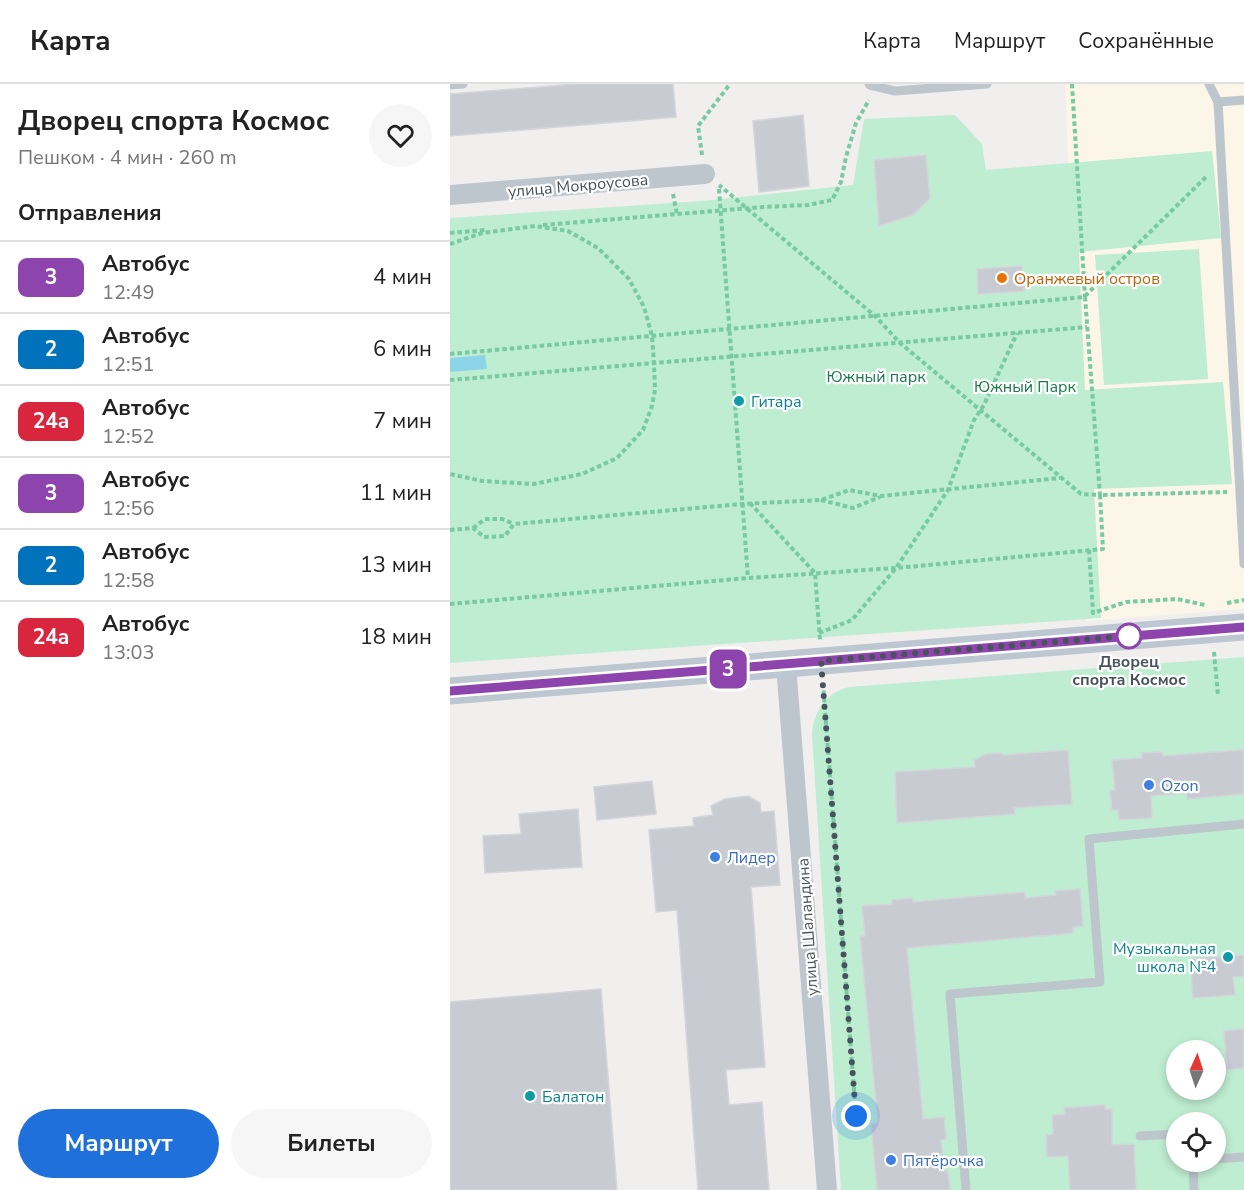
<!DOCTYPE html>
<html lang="ru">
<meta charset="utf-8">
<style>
body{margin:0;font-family:"Nunito Sans",sans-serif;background:#f6f6f6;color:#222;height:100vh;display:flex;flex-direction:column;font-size:22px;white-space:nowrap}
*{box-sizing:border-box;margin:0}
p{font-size:20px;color:#767676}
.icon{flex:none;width:33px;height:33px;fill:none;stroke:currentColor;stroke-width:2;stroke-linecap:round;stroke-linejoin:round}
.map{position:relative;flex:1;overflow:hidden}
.drawer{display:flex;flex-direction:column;background:#fff;width:450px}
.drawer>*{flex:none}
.badge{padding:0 12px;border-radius:9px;font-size:21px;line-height:39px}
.needle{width:39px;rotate:3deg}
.buttons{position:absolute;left:716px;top:956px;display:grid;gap:12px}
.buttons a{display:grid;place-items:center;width:60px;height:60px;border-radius:50%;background:#fff;box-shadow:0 3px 9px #0003;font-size:30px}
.you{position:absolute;width:30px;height:30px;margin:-15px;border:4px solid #fff;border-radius:50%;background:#1a73e8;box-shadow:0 0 0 9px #1a73e833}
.map>.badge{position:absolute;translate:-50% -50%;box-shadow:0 0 0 3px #fff}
h2{padding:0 18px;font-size:22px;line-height:54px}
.round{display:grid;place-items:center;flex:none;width:63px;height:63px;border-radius:32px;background:#f6f6f6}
.head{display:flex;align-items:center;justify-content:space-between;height:102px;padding:0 18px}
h1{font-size:28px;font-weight:700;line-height:45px}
.button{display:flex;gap:12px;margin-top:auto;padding:12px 18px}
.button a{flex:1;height:69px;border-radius:36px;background:#1f70da;color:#fff;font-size:24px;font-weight:700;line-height:69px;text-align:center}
.button a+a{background:#f6f6f6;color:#222}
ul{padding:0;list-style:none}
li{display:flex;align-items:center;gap:18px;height:72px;padding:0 18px;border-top:2px solid #e0e0e0}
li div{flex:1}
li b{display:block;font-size:22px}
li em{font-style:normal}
li .badge{min-width:66px;font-weight:700;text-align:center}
header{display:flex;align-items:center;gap:36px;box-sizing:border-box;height:84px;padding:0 30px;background:#fff;border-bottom:2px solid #e0e0e0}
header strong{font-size:28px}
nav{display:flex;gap:33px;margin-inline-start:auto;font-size:21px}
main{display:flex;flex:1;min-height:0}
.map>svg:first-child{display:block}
</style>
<header>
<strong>Карта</strong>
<nav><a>Карта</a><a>Маршрут</a><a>Сохранённые</a></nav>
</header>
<main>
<section class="drawer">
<div class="head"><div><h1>Дворец спорта Космос</h1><p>Пешком · 4 мин · 260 m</p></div><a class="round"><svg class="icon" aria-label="heart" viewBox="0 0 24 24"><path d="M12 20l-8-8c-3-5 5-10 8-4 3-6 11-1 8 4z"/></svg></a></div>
<h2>Отправления</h2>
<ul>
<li><span class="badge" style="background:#8e44ad;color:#fff">3</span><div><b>Автобус</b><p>12:49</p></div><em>4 мин</em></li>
<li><span class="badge" style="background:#0072bc;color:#fff">2</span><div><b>Автобус</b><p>12:51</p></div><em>6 мин</em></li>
<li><span class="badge" style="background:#d7263d;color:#fff">24a</span><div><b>Автобус</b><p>12:52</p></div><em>7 мин</em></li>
<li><span class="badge" style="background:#8e44ad;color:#fff">3</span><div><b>Автобус</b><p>12:56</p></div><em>11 мин</em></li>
<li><span class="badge" style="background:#0072bc;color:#fff">2</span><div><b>Автобус</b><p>12:58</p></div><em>13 мин</em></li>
<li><span class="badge" style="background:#d7263d;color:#fff">24a</span><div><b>Автобус</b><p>13:03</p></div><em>18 мин</em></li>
</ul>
<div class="button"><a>Маршрут</a><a>Билеты</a></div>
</section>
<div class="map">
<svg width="794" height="1106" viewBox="0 0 794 1106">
<rect width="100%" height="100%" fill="#f1eeee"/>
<path fill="#fbf6e8" d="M 615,0 L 794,0 L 794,525 L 636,537 Z"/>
<g fill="#beedd1" fill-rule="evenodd">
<path d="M 505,31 L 532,60 L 536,86 L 762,67 L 771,154 L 629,168 L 635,306 L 773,298 L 782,400 L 644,405 L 651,534 L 0,579 L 0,134 L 252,117 L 403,101 L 414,35 Z"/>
<path d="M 749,165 L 758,295 L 654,301 L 645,171 Z"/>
<path d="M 794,573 L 794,1106 L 391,1106 L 362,650 C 364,626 376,609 399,603 ZM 726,966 L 765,966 L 765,1005 L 726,1005 ZM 726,1038 L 765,1038 L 765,1077 L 726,1077 Z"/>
</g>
<path fill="#8cd5e9" d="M 35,271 L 37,285 L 0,288 L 0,274 Z"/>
<g fill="#c8cbd1" stroke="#d3d5da" stroke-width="1.5">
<path d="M 126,0 L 223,0 L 226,33 L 0,52 L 0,10 Z"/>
<path d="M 353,31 L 359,102 L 309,108 L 303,37 Z"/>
<path d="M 476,71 L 480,114 L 463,131 L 429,142 L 424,76 Z"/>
<path d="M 572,182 L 574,207 L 528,210 L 527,185 Z"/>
<path d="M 618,666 L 622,720 L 564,724 L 565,730 L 447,739 L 445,688 L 525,683 L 524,676 L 536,670 L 550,669 L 554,671 Z"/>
<path d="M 791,666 L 794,666 L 794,710 L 737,715 L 737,709 L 701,712 L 702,734 L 669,736 L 668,726 L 662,726 L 660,706 L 665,706 L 662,676 L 692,674 L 692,669 L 712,668 L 713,672 Z"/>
<path d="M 202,697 L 206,730 L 147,736 L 144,703 Z"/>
<path d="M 298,712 L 310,719 L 311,728 L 324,727 L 330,801 L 301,803 L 315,983 L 276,986 L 279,1021 L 312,1018 L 319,1106 L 248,1106 L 227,826 L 206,828 L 199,746 L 244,742 L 243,734 L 263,731 L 261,722 L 275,715 Z"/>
<path d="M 128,725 L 132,783 L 35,789 L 33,752 L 71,750 L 69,730 Z"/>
<path d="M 630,805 L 633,842 L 623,843 L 623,849 L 457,864 L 473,1035 L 494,1033 L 496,1055 L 491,1056 L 494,1087 L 498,1087 L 500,1106 L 427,1106 L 421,1040 L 428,1039 L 410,852 L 415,852 L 412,822 L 442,820 L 442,816 L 462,814 L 463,818 L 575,808 L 575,814 L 606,811 L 605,807 Z"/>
<path d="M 794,871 L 794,892 L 783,893 L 785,911 L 743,914 L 740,875 Z"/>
<path d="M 151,905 L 167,1106 L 0,1106 L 0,918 Z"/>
<path d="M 794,945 L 794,984 L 777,986 L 774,947 Z"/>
<path d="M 655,1021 L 655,1025 L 662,1025 L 662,1061 L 684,1060 L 686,1106 L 620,1106 L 618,1072 L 597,1073 L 596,1051 L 603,1050 L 602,1031 L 615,1030 L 614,1024 Z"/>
</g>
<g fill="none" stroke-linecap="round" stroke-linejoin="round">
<g stroke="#77caa2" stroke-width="4" stroke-dasharray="4.5 3" stroke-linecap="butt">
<path d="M 622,0 L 635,213"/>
<path d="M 252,71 L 248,42 L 280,0"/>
<path d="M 269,105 L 298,494"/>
<path d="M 223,110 L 227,130"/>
<path d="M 93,141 L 313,123 L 358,121 L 382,116 L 391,98 L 396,73 L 406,39 L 419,16"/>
<path d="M 0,149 L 35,146"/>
<path d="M 0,160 L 32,149 L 85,142 L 118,147 L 148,164 L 179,195 L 194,223 L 202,252 L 204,279 L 205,306 L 202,322 L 193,346 L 167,374 L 132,390 L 84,400 L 32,397 L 0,390"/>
<path d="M 635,212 L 758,91"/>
<path d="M 0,270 L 635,213 L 650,411 L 631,410 L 450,259 L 425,232 L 269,101"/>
<path d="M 0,296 L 637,243"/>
<path d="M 371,416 L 403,424 L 430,413"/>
<path d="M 300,419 L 365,489 L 370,556"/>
<path d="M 23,444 L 35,435 L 52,435 L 64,440"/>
<path d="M 0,446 L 23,444 L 34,453 L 55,452 L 64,440 L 292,420 L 371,416 L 399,406 L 431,412 L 610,394"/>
<path d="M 639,466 L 643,529 L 676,518 L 727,515 L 755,521"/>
<path d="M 777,519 L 794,516"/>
<path d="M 0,520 L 298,494 L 446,484 L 653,465 L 650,411 L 777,408"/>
<path d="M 369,549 L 402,536 L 446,484 L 498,406 L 524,336 L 534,321 L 567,249"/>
<path d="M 764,568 L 768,612"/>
<path d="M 373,599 L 406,1032"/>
</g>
<g stroke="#bdc6cd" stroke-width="9">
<path d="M 419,0 L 420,1 L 445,7 L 537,0"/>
<path d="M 759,0 L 768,18 L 794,480"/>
<path d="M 0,1 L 13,0"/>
<path d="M 768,18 L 794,16"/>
<path d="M 690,1052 L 726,1050"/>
<path d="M 765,1075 L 794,1073"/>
<path d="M 743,1077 L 744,1106"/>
<path d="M 516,1106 L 500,910 L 650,898 L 639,755 L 794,740"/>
</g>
<g stroke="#bdc6cd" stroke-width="20">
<path d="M 0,111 L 255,90"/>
<path d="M 336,581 L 377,1106"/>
</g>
<path stroke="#bdc7d2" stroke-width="27" d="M 0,607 L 794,543"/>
</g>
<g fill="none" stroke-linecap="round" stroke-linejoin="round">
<g stroke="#fff" stroke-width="14">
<path id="line" d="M 0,607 L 794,543"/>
</g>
<use href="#line" stroke="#8e44ad" stroke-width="9"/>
<path stroke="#47525b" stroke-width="6" stroke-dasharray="0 10.8" d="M 406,1032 L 371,577 L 690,551 L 679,552"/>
</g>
<circle fill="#e8710a" stroke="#fff" stroke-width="2" cx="552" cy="194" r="6"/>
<g fill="#0f9aa8" stroke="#fff" stroke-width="2">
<circle cx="289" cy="317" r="6"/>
<circle cx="778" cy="873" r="6"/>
<circle cx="80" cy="1012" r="6"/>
</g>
<circle fill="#fff" stroke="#8e44ad" stroke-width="3" cx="679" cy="552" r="12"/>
<g fill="#3f7fe0" stroke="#fff" stroke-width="2">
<circle cx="699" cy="701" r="6"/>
<circle cx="265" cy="773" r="6"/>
<circle cx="441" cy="1076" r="6"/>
</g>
<g text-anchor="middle" stroke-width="4.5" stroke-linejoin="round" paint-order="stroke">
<g font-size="16" fill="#47525b" stroke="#fff">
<text transform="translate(128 101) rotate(-5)" y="6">улица Мокроусова</text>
<text transform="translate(357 843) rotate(-94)" y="6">улица Шаландина</text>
</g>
<g font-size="16" fill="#c56008" stroke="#fff" text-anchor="start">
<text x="564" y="200">Оранжевый остров</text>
</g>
<g font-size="16" fill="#1a7a4b" stroke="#fff">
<text x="426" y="298">Южный парк</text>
<text x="575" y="308">Южный Парк</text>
</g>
<g font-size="16" fill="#0d838f" stroke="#fff" text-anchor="start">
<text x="301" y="323">Гитара</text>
<text x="766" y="870" text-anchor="end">Музыкальная<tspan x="766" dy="18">школа №4</tspan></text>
<text x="92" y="1018">Балатон</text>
</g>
<g font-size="16" font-weight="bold" fill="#47525b" stroke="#fff">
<text x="679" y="583">Дворец<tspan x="679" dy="18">спорта Космос</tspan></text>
</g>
<g font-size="16" fill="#366cbe" stroke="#fff" text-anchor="start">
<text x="711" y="707">Ozon</text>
<text x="277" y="779">Лидер</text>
<text x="453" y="1082">Пятёрочка</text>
</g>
</g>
</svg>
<div class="buttons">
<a><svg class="needle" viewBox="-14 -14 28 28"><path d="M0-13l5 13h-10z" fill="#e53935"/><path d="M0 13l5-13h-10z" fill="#767676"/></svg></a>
<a><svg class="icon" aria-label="locate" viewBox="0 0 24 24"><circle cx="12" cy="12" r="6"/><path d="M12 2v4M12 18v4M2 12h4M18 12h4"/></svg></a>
</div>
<div class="you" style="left:406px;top:1032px"></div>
<b class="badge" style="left:278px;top:585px;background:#8e44ad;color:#fff">3</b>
</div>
</main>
